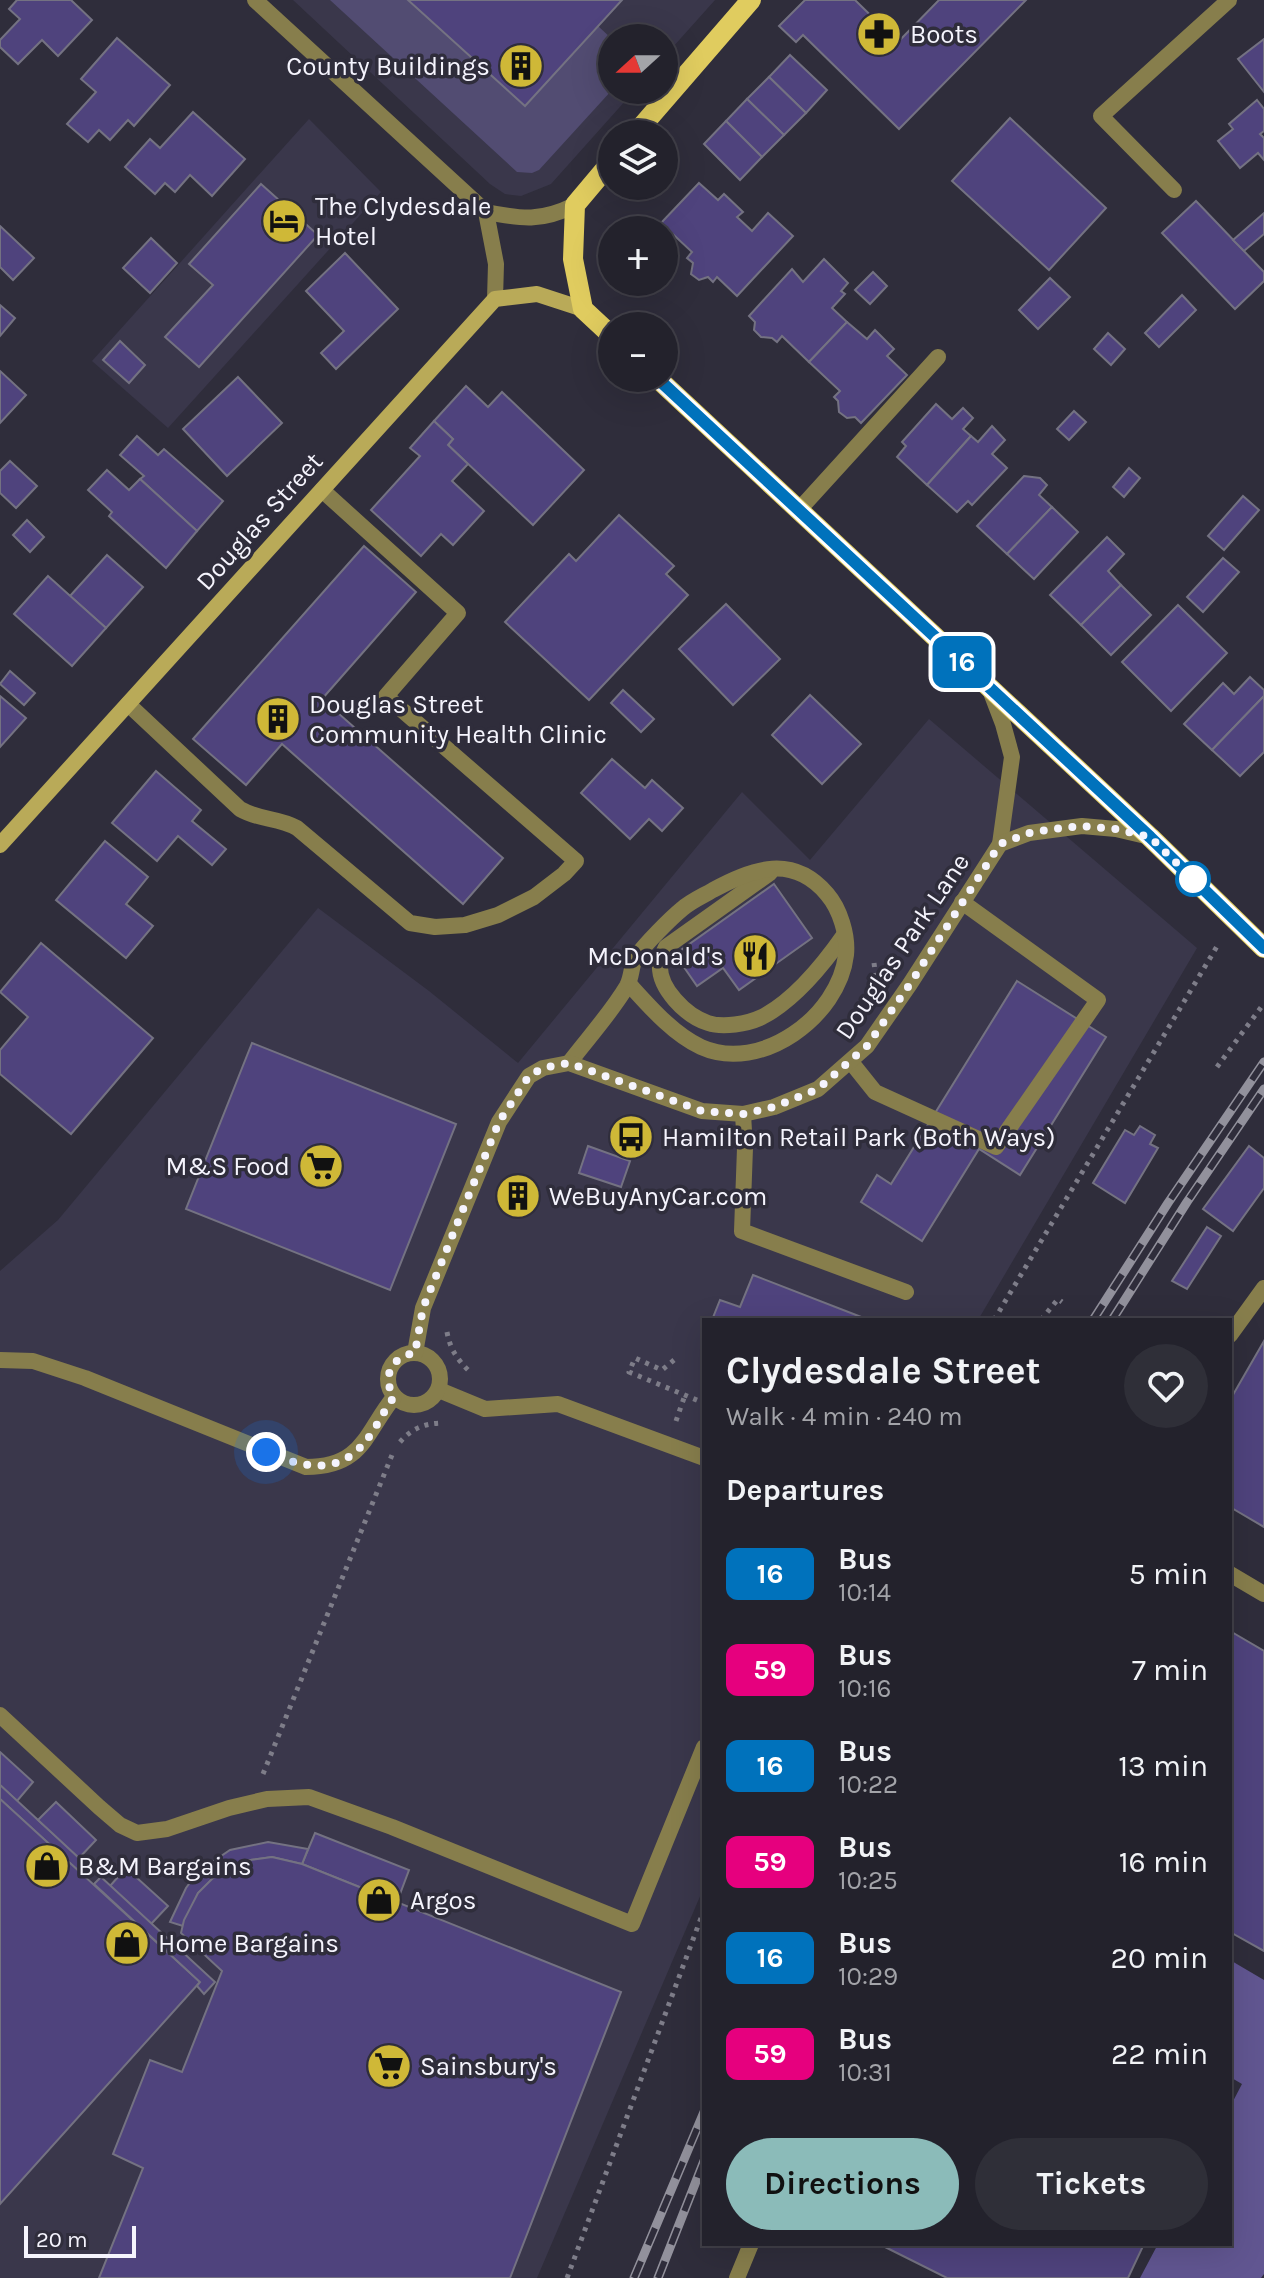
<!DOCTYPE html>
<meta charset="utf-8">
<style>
body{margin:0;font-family:Karla,sans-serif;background:#2f2f38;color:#f1f3f6;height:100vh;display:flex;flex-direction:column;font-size:30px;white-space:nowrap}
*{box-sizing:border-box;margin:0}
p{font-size:26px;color:#a3a4a9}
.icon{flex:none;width:44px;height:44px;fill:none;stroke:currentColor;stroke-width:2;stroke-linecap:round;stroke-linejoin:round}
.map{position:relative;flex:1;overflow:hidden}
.drawer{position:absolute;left:702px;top:1318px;width:530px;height:928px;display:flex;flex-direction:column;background:#23222c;border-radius:0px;box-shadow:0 8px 32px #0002,0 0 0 2px #403f48}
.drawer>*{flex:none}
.badge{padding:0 16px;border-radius:12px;font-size:28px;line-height:52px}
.needle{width:52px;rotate:249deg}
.controls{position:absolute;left:598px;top:24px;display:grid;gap:16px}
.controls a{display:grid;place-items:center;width:80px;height:80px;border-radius:50%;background:#23222c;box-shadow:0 8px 32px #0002,0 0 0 2px #403f48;font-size:40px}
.scale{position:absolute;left:24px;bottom:20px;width:112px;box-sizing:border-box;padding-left:8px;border:4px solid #f5f4fd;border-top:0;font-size:22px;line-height:28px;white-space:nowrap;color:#f5f4fd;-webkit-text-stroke:6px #2f2d3b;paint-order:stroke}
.you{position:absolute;width:40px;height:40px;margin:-20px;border:6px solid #fff;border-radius:50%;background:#1a73e8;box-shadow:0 0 0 12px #1a73e833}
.map>.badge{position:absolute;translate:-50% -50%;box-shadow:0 0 0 4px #fff}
h2{padding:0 24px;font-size:30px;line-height:72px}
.round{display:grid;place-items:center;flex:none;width:84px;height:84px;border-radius:42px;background:#2f2f38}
.head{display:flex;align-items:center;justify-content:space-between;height:136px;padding:0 24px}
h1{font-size:38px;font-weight:700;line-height:60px}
.action{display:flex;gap:16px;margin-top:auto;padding:16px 24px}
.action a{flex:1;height:92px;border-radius:48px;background:#8bbbb9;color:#111;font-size:32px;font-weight:700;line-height:92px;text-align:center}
.action a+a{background:#2f2f38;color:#f1f3f6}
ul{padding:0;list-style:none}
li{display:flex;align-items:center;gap:24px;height:96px;padding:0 24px}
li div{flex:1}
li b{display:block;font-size:30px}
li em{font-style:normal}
li .badge{min-width:88px;font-weight:700;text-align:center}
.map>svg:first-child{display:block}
</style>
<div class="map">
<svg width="1264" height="2278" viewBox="0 0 1264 2278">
<rect width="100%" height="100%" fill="#2f2d3b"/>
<g fill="#3a374b">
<path d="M 293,0 L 715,0 L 664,57 L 664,38 L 612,38 L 612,90 L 635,90 L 551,184 L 521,196 L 505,194 L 490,184 Z"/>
<path d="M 309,119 L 381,192 L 168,428 L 92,361 Z"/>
<path d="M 929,719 L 1197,948 L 978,1320 L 704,1320 L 704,1887 L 537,2278 L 0,2278 L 0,1271 L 58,1220 L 318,908 L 429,991 L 518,1063 L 742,792 L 810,860 Z"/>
</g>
<path fill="#524c72" d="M 330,0 L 408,0 L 525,106 L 598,26 L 612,39 L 612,90 L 539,170 L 532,173 L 517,172 Z"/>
<path fill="#615691" d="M 1230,1960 L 1264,1980 L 1264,2274 L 1261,2278 L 1140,2278 L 1158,2244 L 1230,2244 L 1230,2107 L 1242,2084 L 1230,2077 Z"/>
<g fill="#4f437d" stroke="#747282" stroke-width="2">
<path d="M 17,0 L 71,0 L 92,20 L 58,56 L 42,40 L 18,64 L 0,47 L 0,40 L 20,19 L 9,9 Z"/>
<path d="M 408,0 L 622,0 L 525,106 Z"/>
<path d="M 805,0 L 855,0 L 898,42 L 939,0 L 1026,0 L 899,129 L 803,35 L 796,42 L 779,26 Z"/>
<path d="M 117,38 L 170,85 L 134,126 L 128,120 L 110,140 L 99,130 L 88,142 L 67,124 L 96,92 L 81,79 Z"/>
<path d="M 1264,39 L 1264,92 L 1238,59 Z"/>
<path d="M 790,55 L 827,90 L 806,113 L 769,77 Z"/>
<path d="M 769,77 L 806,113 L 784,135 L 747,99 Z"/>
<path d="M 747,99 L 784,135 L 762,157 L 726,121 Z"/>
<path d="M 1257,100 L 1264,109 L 1264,131 L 1260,134 L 1264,138 L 1264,160 L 1258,153 L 1240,168 L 1218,141 L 1233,129 L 1229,124 Z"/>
<path d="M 193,112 L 245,159 L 212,196 L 190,175 L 175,192 L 165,183 L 155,194 L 125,167 L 150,139 L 160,148 Z"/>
<path d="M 1010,118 L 1106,208 L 1049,270 L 952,181 Z"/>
<path d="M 726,121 L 762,157 L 740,180 L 704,144 Z"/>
<path d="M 699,183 L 718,200 L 724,194 L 743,212 L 737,217 L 752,231 L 768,213 L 793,236 L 737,296 L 717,277 L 713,282 L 708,277 L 699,280 L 691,274 L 693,263 L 687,258 L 692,252 L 661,223 Z"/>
<path d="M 261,184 L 318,235 L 199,367 L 165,337 L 213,285 L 189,264 Z"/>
<path d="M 1196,201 L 1264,272 L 1264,281 L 1235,309 L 1162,233 Z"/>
<path d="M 1264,213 L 1264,234 L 1244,251 L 1233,240 Z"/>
<path d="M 0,226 L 34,258 L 13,280 L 0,267 Z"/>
<path d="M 151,238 L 177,263 L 150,293 L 123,268 Z"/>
<path d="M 345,253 L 398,309 L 336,369 L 321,353 L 344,331 L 306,291 Z"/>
<path d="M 824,259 L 848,283 L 841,291 L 845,294 L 832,308 L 847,322 L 809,362 L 782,336 L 777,342 L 772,338 L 761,337 L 754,330 L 755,322 L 749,316 L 792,269 L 803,282 Z"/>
<path d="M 873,272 L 887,286 L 870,304 L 855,290 Z"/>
<path d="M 1050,278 L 1070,297 L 1038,329 L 1019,310 Z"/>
<path d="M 1182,295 L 1196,310 L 1159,347 L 1145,333 Z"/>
<path d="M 0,305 L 15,318 L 0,336 Z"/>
<path d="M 847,322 L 867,339 L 875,330 L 894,349 L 887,356 L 907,375 L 861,423 L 855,417 L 847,418 L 839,412 L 838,401 L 834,397 L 840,391 L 809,362 Z"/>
<path d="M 1108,333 L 1125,349 L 1111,365 L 1094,349 Z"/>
<path d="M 120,341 L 145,365 L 129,383 L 103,360 Z"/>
<path d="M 0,371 L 26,395 L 0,423 Z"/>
<path d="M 238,377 L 282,423 L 227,476 L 183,429 Z"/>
<path d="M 466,386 L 488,407 L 502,392 L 584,470 L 533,525 L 448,445 L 453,439 L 434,421 Z"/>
<path d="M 936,404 L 952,419 L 963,408 L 973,418 L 963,429 L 971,436 L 927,485 L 897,457 L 906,446 L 902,442 Z"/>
<path d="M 1074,411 L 1086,422 L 1069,440 L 1057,429 Z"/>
<path d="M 434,421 L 453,439 L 448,445 L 468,464 L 452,481 L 484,511 L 453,545 L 441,534 L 421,556 L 371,510 L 420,456 L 410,448 Z"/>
<path d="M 992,426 L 1005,440 L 992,454 L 1007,468 L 972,505 L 968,501 L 957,512 L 927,485 L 971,436 L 978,442 Z"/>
<path d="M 137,436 L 158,455 L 164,449 L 223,501 L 197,531 L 140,479 L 144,476 L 120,455 Z"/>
<path d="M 10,461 L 37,486 L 16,508 L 0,493 L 0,471 Z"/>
<path d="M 1129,468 L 1140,478 L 1124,497 L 1113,487 Z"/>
<path d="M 107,470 L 129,490 L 140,479 L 197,531 L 166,568 L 109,516 L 112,512 L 88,490 Z"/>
<path d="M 1024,476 L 1040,478 L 1047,485 L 1039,495 L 1052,507 L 1007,554 L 977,526 Z"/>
<path d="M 1243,496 L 1259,510 L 1224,550 L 1208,536 Z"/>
<path d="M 1052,507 L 1078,532 L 1034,579 L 1007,554 Z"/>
<path d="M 619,515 L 674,566 L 666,574 L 688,595 L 589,700 L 505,622 L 569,554 L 576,561 Z"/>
<path d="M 27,520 L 44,537 L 30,552 L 13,535 Z"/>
<path d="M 1107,537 L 1124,554 L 1108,571 L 1121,585 L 1081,625 L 1050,595 Z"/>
<path d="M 364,546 L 416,592 L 322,699 L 503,858 L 463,904 L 282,744 L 246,785 L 193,739 Z"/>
<path d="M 107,555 L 143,587 L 106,628 L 70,596 Z"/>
<path d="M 1223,558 L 1239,572 L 1203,612 L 1187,597 Z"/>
<path d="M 48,576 L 106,628 L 72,666 L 14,614 Z"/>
<path d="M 1121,585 L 1151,615 L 1111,655 L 1081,625 Z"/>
<path d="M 726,604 L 780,659 L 733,705 L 679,649 Z"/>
<path d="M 1178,605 L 1227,653 L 1171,711 L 1122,662 Z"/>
<path d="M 10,671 L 35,693 L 24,705 L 0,684 Z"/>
<path d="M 1250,677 L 1264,690 L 1264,696 L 1212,750 L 1184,724 L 1223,683 L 1234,694 Z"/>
<path d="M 623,690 L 654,719 L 641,732 L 611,703 Z"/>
<path d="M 810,695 L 861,744 L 822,784 L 772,735 Z"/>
<path d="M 0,696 L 26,718 L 0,747 Z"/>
<path d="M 1264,696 L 1264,752 L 1240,776 L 1212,750 Z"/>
<path d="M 612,759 L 645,788 L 652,780 L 683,808 L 662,831 L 649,819 L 630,839 L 581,793 Z"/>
<path d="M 156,771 L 201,810 L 192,821 L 226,849 L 212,865 L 178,836 L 157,861 L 112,823 Z"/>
<path d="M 105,841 L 148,877 L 126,904 L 153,926 L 126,958 L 56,900 Z"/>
<path d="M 774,884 L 812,938 L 739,990 L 723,968 L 697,986 L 679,960 L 685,955 L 681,950 Z"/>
<path d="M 41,943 L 153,1038 L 71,1134 L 0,1074 L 0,1050 L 28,1017 L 0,992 Z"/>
<path d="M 1017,981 L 1106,1037 L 1020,1175 L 979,1149 L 922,1241 L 861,1202 L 877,1175 L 891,1184 Z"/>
<path d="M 252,1043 L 456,1124 L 390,1290 L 186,1209 Z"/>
<path d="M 1140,1126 L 1155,1135 L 1150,1144 L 1158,1148 L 1125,1203 L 1093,1183 L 1125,1130 L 1134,1135 Z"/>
<path d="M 588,1146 L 630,1161 L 621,1187 L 579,1173 Z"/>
<path d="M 1249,1146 L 1264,1158 L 1264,1188 L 1233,1231 L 1203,1209 Z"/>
<path d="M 511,1182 L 532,1191 L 524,1209 L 503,1200 Z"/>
<path d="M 1207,1227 L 1221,1236 L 1187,1289 L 1172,1281 Z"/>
<path d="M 753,1275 L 869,1320 L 712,1320 L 720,1300 L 740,1307 Z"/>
<path d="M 1264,1341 L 1264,1527 L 1230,1507 L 1230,1400 Z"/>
<path d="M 1230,1631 L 1264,1651 L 1264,1951 L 1230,1932 Z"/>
<path d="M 0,1752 L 33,1782 L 17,1801 L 0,1785 Z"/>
<path d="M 0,1785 L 38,1820 L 90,1867 L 82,1874 L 0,1799 Z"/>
<path d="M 0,1799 L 200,1982 L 0,2204 Z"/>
<path d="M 56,1802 L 96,1840 L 79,1858 L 38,1820 Z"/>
<path d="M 315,1833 L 409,1870 L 397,1902 L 302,1864 Z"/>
<path d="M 268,1842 L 308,1849 L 302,1864 L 272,1857 L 243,1861 L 228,1867 L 216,1875 L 198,1893 L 183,1926 L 170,1922 L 186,1888 L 198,1872 L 230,1850 Z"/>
<path d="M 272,1857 L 302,1864 L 621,1992 L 510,2278 L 99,2278 L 143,2168 L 113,2154 L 150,2060 L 182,2072 L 222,1971 L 181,1933 L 184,1920 L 198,1893 L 216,1875 L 243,1861 Z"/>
<path d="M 126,1868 L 168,1906 L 151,1924 L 110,1886 Z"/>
<path d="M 101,1877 L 215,1982 L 204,1994 L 197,1986 L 200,1982 L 94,1884 Z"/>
<path d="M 879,2244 L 1144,2244 L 1128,2278 L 947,2278 Z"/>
</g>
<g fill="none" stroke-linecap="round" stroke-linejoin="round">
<g stroke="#7e7d89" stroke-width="5" stroke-dasharray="4 6" stroke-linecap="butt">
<path d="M 874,963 L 877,985"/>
<path d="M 1217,1067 L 1262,1006 L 1264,1008"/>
<path d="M 994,1320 L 1219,943"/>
<path d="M 1041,1320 L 1058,1299 L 1062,1302"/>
<path d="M 447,1332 C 450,1349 457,1359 469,1371"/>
<path d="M 674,1360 L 662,1370 L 635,1358 L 629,1372 L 704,1403"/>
<path d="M 676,1421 L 685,1395"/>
<path d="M 400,1442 C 412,1428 425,1423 444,1423"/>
<path d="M 263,1774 L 394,1450"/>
<path d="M 567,2278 L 704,1910"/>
</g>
<g stroke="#877e4c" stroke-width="16">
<path d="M 1174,190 L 1101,116 L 1229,0"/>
<path d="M 798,511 L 938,357"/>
<path d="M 128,704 L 240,809 C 261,821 277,817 297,828 L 410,923 L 435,927 L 465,925 L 498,915 L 534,897 L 564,874 L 576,861 L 386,696 L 458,613 L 322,490"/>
<path d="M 770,873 L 666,947 C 664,952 660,959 660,964 C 658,988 686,1016 708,1023 C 723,1028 747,1024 762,1017 C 795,1000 823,965 844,935"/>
<path d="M 851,1062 L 875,1092 L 996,1147 L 1098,1000 L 962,902"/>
<path d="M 569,1063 C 588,1038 611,1013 627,986 C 632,977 631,965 636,957 C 644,945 671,918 682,909 C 691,901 703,896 713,890 C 753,868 793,854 827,894 C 840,909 848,935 846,955 C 839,1016 761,1074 701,1047 C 673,1034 649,1006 629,984"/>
<path d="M 743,1114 L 745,1148 L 742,1231 L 906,1292"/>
<path d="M 1230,1335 L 1264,1288"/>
<path d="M 439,1390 L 485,1409 L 558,1404 L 704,1458"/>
<path d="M 1230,1574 L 1264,1594"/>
<path d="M 0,1715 L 99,1807 L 120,1825 L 137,1833 L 167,1829 L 229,1808 L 267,1799 L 309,1797 L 392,1827 L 632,1924 L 704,1747"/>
<path d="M 737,2278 L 751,2244"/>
</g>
<g stroke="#877e4c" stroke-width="16">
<path d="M 255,0 L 486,212 L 496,264 L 495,299"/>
<path d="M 486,212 C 522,219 541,222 575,205"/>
<path d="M 990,690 L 1003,724 L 1012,757 L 1000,844"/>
<circle cx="414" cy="1379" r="26"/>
<path d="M 415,1353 L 423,1308 L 499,1122 L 529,1076 L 543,1068 L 569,1063 L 702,1111 L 743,1114 L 774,1107 L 818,1089 L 867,1046 L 910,984 L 1000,844 L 1029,833 L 1082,826 L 1116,829 L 1150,837"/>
<path d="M 0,1360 L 33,1361 L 85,1378 L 306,1467 C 363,1467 365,1433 394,1397"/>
</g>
<path stroke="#b9aa58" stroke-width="16" d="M 0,845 L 495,299 L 537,294 L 583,309"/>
<g stroke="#e0cc5f" stroke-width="20">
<path d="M 635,134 L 751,0"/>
<path d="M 612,161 L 575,205 L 573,259 L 583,309 L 612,336"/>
<path d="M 657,378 L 1150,837 L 1264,948"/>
</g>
<g stroke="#92919c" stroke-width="9">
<g id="rail">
<path d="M 1093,1320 L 1168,1203 L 1264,1062"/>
<path d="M 1112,1320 L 1187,1202 L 1264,1089"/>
<path d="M 634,2278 L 704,2112"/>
<path d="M 658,2278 L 704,2161"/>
</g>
</g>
<use href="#rail" stroke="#2f2d3b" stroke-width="6" stroke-dasharray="18" stroke-linecap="butt"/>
</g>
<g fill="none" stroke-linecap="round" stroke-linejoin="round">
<g stroke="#fff" stroke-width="18">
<path id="line" d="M 657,378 L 1150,837 L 1264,948"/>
</g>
<use href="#line" stroke="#0072bc" stroke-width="12"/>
<path stroke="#f5f4fd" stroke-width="8" stroke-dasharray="0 14.4" d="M 266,1452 C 306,1469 342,1477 371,1434 C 379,1422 385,1409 394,1397 C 381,1377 392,1356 415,1353 L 423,1308 L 466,1202 L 499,1122 L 529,1076 L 543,1068 L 569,1063 L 702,1111 L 743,1114 L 774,1107 L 818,1089 L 867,1046 L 910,984 L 1000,844 L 1029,833 L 1053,829 L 1082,826 L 1116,829 L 1150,837 L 1193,879"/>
</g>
<defs>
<g id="pharmacy-disc" transform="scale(2.3)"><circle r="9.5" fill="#cfb837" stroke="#2f2d3b"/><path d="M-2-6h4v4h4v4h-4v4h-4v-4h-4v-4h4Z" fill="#111"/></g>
<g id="building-disc" transform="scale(2.3)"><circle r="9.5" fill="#cfb837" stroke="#2f2d3b"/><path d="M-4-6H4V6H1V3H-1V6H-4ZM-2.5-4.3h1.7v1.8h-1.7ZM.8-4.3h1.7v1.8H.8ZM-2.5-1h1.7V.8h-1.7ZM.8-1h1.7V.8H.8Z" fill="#111"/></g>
<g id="hotel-disc" transform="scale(2.3)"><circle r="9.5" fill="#cfb837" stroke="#2f2d3b"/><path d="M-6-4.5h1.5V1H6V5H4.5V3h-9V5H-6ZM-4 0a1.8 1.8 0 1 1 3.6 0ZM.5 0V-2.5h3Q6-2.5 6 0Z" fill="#111"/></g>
<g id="restaurant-disc" transform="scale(2.3)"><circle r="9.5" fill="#cfb837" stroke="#2f2d3b"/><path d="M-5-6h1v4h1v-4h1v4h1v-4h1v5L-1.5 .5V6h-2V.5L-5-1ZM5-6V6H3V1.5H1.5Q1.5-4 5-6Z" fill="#111"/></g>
<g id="bus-disc" transform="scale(2.3)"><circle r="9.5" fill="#cfb837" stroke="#2f2d3b"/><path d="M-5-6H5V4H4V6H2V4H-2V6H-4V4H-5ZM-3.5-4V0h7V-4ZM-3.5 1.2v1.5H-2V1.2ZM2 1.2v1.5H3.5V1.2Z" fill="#111"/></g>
<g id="supermarket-disc" transform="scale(2.3)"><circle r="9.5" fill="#cfb837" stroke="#2f2d3b"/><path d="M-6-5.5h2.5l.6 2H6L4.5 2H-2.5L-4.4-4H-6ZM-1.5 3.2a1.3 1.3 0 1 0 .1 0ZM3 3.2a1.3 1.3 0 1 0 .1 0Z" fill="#111"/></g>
<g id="shop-disc" transform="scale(2.3)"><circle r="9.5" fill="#cfb837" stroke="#2f2d3b"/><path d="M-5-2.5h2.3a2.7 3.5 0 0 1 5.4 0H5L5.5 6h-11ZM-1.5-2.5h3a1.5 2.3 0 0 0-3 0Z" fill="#111"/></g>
</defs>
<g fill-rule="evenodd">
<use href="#pharmacy-disc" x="879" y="34"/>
<use href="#building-disc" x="521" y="66"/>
<use href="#hotel-disc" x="284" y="221"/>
<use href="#building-disc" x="278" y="719"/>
<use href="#restaurant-disc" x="755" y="956"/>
<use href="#bus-disc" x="631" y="1137"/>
<use href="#supermarket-disc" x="321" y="1166"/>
<use href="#building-disc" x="518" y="1196"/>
<use href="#shop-disc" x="47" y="1866"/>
<use href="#shop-disc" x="379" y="1900"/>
<use href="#shop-disc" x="127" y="1943"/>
<use href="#supermarket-disc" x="389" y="2066"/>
</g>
<circle fill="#fff" stroke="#0072bc" stroke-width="4" cx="1193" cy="879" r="16"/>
<g text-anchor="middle" stroke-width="7" stroke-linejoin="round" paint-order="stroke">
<g font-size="26" fill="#f5f4fd" stroke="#2f2d3b" text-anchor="start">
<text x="910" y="43">Boots</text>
<text x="490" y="75" text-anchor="end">County Buildings</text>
<text x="315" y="215">The Clydesdale<tspan x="315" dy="30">Hotel</tspan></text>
<text x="309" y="713">Douglas Street<tspan x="309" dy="30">Community Health Clinic</tspan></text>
<text x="724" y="965" text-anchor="end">McDonald's</text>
<text x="662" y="1146">Hamilton Retail Park (Both Ways)</text>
<text x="290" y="1175" text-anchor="end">M&amp;S Food</text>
<text x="549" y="1205">WeBuyAnyCar.com</text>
<text x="78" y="1875">B&amp;M Bargains</text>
<text x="410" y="1909">Argos</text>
<text x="158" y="1952">Home Bargains</text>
<text x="420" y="2075">Sainsbury's</text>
</g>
<g font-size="26" fill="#f5f4fd" stroke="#2f2d3b">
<text transform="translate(259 521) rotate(-48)" y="9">Douglas Street</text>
<text transform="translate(902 946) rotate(-56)" y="9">Douglas Park Lane</text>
</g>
</g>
</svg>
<div class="controls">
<a><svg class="needle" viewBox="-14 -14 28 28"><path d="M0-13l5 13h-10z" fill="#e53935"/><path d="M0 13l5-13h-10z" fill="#a3a4a9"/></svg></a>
<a><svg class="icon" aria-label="layers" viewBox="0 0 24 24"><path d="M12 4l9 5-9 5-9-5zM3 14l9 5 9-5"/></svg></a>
<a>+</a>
<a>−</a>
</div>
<div class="scale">20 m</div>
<div class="you" style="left:266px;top:1452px"></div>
<b class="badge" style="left:962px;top:662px;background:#0072bc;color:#fff">16</b>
<section class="drawer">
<div class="head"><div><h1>Clydesdale Street</h1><p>Walk · 4 min · 240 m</p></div><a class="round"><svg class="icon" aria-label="heart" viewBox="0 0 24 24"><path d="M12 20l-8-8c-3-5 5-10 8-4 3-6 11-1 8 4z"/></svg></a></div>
<h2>Departures</h2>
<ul>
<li><span class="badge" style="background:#0072bc;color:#fff">16</span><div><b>Bus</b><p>10:14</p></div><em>5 min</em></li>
<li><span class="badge" style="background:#e6007e;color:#fff">59</span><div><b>Bus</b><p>10:16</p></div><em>7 min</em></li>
<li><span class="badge" style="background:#0072bc;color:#fff">16</span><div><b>Bus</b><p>10:22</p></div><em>13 min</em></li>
<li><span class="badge" style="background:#e6007e;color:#fff">59</span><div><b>Bus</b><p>10:25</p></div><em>16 min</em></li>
<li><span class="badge" style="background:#0072bc;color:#fff">16</span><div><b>Bus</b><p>10:29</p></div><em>20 min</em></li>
<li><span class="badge" style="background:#e6007e;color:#fff">59</span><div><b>Bus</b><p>10:31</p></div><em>22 min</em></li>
</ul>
<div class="action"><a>Directions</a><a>Tickets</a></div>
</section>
</div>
